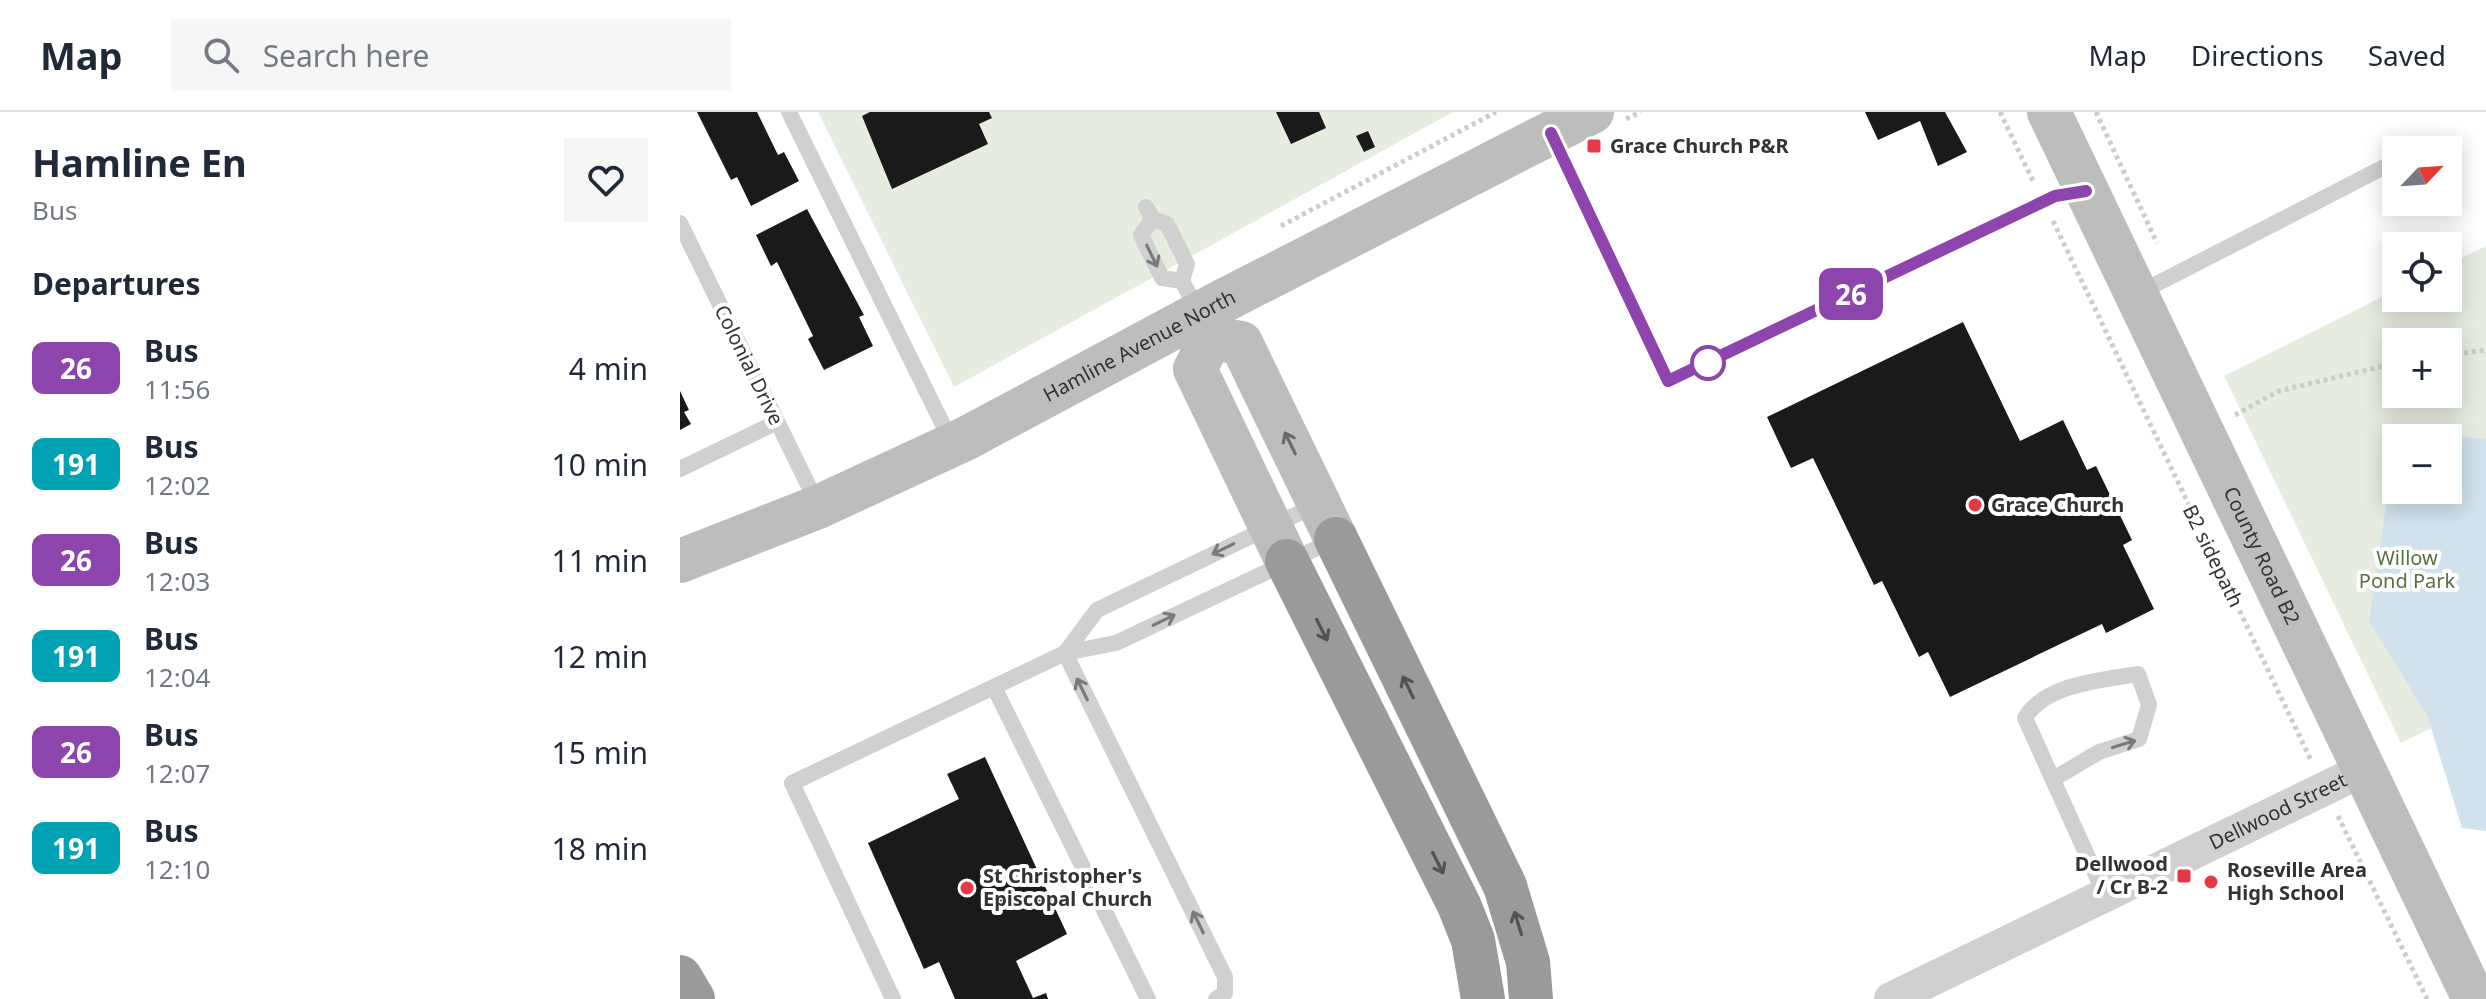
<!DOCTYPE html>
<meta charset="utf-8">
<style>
body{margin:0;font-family:"Noto Sans",sans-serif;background:#f6f6f7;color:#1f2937;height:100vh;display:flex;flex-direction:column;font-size:30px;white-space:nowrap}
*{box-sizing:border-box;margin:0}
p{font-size:26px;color:#747a83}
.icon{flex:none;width:44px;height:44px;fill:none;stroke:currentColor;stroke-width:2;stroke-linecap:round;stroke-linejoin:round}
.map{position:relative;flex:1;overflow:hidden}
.sheet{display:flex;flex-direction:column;background:#fff;width:680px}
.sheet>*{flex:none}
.badge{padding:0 16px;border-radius:12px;font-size:28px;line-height:52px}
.needle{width:52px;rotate:65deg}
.fabs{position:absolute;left:1702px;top:24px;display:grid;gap:16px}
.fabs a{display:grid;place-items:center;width:80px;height:80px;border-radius:0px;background:#fff;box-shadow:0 4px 20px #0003;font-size:40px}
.map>.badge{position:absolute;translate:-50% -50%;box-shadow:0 0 0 4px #fff}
h2{padding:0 32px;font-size:30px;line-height:72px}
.round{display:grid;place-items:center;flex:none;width:84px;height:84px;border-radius:0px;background:#f6f6f7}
.summary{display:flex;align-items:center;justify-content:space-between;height:136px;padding:0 32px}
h1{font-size:38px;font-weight:700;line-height:60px}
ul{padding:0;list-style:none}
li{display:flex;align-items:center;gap:24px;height:96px;padding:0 32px}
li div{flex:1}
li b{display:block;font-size:30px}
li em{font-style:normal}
li .badge{min-width:88px;font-weight:700;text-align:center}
header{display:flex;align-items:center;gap:48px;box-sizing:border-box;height:112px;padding:0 40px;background:#fff;border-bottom:2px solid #e0e1e3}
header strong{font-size:38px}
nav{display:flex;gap:44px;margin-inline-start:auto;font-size:28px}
.search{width:560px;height:72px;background:#f6f6f7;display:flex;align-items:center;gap:20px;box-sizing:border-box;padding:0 28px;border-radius:0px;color:#747a83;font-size:30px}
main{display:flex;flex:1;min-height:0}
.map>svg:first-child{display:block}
</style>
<header>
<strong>Map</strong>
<div class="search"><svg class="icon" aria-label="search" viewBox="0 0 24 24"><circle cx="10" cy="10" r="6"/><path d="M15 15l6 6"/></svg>Search here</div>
<nav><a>Map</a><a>Directions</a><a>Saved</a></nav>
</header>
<main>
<section class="sheet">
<div class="summary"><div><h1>Hamline En</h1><p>Bus</p></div><a class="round"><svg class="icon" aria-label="heart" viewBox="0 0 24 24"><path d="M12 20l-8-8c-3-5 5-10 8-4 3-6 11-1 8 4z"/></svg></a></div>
<h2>Departures</h2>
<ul>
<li><span class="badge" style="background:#8e44ad;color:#fff">26</span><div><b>Bus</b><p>11:56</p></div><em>4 min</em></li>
<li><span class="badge" style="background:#00a3b4;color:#fff">191</span><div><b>Bus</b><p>12:02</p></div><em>10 min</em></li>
<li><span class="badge" style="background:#8e44ad;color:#fff">26</span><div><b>Bus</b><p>12:03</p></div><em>11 min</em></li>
<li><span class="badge" style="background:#00a3b4;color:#fff">191</span><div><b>Bus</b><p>12:04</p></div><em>12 min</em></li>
<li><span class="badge" style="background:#8e44ad;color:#fff">26</span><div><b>Bus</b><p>12:07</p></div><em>15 min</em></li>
<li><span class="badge" style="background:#00a3b4;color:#fff">191</span><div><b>Bus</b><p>12:10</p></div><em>18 min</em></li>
</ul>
</section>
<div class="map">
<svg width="1806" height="887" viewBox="0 0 1806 887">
<rect width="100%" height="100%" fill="#fff"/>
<g fill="#e6ecdf" fill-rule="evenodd">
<path d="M 138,0 L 773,0 L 274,275 Z"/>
<path d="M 1806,134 L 1806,589 L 1721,631 L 1544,264 L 1716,178 L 1716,186 L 1768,186 L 1768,153 ZM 1716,230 L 1768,230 L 1768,282 L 1716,282 ZM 1716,326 L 1768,326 L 1768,378 L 1716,378 Z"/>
</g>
<path fill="#cfe2ee" d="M 1739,320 L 1806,327 L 1806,719 L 1782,716 L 1747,603 L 1689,509 L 1710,367 L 1716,357 L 1716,378 L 1768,378 L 1768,326 L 1735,326 Z"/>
<g fill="#1a1a1a">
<path d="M 17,0 L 77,0 L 98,43 L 104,40 L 119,69 L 71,94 L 57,65 L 51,68 Z"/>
<path d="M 190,0 L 309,0 L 312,6 L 299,12 L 308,32 L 212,77 L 182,4 Z"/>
<path d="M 596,0 L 639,0 L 646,16 L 611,32 Z"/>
<path d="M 1185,0 L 1265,0 L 1287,40 L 1258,54 L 1240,9 L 1198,28 Z"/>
<path d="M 688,19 L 695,35 L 684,40 L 676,24 Z"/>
<path d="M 127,97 L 184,203 L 179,205 L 193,234 L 144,258 L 128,227 L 133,224 L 97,150 L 91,154 L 76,123 Z"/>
<path d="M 1283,210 L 1340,329 L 1383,308 L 1407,358 L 1416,354 L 1452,428 L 1443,433 L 1474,497 L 1426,521 L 1422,512 L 1270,585 L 1248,540 L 1239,545 L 1202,469 L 1194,473 L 1133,346 L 1111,356 L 1087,305 Z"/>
<path d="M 0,279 L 9,298 L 4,300 L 11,312 L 0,318 Z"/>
<path d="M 305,645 L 387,822 L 336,849 L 353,886 L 366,881 L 368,887 L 275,887 L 259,850 L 244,857 L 188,731 L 279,687 L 267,662 Z"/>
</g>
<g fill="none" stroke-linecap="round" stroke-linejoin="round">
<g stroke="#cdcdcd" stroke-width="5" stroke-dasharray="4 4" stroke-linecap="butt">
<path d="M 1320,0 L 1354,71"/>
<path d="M 1416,0 L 1477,131"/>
<path d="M 946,7 L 961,0"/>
<path d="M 1373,109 L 1631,648"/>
<path d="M 601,114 L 816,0"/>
<path d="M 1768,243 L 1806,238"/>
<path d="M 1555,303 L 1599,279 L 1716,251"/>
<path d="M 1658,704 L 1747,887"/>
</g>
<g stroke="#d0d0d0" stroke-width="16">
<path d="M 109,0 L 272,331"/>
<path d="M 871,21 L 988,269 L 1375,84 L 1404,79"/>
<path d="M 466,95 L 473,107 L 487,112 L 507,152 L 502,169 L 518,199"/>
<path d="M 473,107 L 461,123 L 482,166 L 502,169"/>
<path d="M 0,111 L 138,393"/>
<path d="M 1457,182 L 1708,53"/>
<path d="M 0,357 L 97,310"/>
<path d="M 385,541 L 545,865 L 545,881 L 536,887"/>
<path d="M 385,541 L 417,498 L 638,392"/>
<path d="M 314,575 L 468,887"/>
<path d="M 1375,666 L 1419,640 L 1459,627 L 1469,593 L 1458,562 C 1422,568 1365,572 1345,606 L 1425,783"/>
<path d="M 213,887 L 112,671 L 385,541 L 436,531 L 654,428"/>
</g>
<path stroke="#d0d0d0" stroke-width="34" id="s1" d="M 1211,887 L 1683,658"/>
<g stroke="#bdbdbd" stroke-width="44">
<path id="s2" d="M 1369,0 L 1794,887"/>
<path d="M 531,226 L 561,231 L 656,427"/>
<path d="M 531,226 L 515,257 L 607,449"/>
<path id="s3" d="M 0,449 L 138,395 L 285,327 L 543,189 L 912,0"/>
</g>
<g stroke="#9a9a9a" stroke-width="44">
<path d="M 656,427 L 825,774 L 848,850 L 851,887"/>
<path d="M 607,449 L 779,793 L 793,828 L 803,887"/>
<path d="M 0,865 L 13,887"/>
</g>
</g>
<defs><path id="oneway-shaft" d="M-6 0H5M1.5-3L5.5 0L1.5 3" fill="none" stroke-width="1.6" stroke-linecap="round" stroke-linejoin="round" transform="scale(2)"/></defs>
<g stroke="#7a7a7a">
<use href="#oneway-shaft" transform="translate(472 144) rotate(64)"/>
<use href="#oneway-shaft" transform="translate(543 437) rotate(154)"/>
<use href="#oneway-shaft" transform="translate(484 508) rotate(-26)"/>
<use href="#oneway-shaft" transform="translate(402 577) rotate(-116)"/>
<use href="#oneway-shaft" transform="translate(1444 632) rotate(-17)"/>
<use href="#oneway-shaft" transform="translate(518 810) rotate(-116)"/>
</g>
<use stroke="#6a6a6a" href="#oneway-shaft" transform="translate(610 331) rotate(-116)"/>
<g stroke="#525252">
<use href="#oneway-shaft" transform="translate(642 518) rotate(63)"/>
<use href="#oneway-shaft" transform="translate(728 575) rotate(-116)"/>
<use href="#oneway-shaft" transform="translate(758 751) rotate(63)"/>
<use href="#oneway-shaft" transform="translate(838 811) rotate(-107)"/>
</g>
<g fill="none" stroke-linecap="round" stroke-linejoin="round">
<g stroke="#fff" stroke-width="18">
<path id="line" d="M 871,21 L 988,269 L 1375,84 L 1406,79"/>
</g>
<use href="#line" stroke="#8e44ad" stroke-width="12"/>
</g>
<g fill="#e63946" stroke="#fff" stroke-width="3">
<rect x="906" y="26" width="16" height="16" rx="4"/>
<circle cx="1295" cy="393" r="8"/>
<rect x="1496" y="756" width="16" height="16" rx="4"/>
<circle cx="1531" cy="770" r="8"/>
<circle cx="287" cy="776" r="8"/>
</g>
<circle fill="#fff" stroke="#8e44ad" stroke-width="4" cx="1028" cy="251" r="16"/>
<g text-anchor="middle" stroke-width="8" stroke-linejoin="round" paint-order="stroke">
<g font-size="20" font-weight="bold" fill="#333" stroke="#fff" text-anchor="start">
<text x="930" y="41">Grace Church P&amp;R</text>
<text x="1311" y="400">Grace Church</text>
<text x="1488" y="759" text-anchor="end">Dellwood<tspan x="1488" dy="23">/ Cr B-2</tspan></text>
<text x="1547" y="765">Roseville Area<tspan x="1547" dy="23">High School</tspan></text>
<text x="303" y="771">St Christopher's<tspan x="303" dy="23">Episcopal Church</tspan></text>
</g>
<g font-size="20" fill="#333" stroke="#fff">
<text dy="7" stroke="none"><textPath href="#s3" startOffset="508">Hamline Avenue North</textPath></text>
<text transform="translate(69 253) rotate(64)" y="7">Colonial Drive</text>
<text transform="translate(1533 444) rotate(64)" y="7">B2 sidepath</text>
<text dy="7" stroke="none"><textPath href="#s2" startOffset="492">County Road B2</textPath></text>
<text dy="7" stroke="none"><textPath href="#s1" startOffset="430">Dellwood Street</textPath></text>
</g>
<g font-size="20" fill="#56703f" stroke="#fff">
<text x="1727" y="453">Willow<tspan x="1727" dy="23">Pond Park</tspan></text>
</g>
</g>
</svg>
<div class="fabs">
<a><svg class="needle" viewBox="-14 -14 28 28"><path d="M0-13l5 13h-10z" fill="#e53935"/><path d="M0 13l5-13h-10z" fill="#747a83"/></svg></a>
<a><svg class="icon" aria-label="locate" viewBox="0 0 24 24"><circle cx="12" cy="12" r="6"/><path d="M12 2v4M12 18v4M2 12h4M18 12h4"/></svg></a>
<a>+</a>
<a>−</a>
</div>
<b class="badge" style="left:1171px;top:182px;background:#8e44ad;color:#fff">26</b>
</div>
</main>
